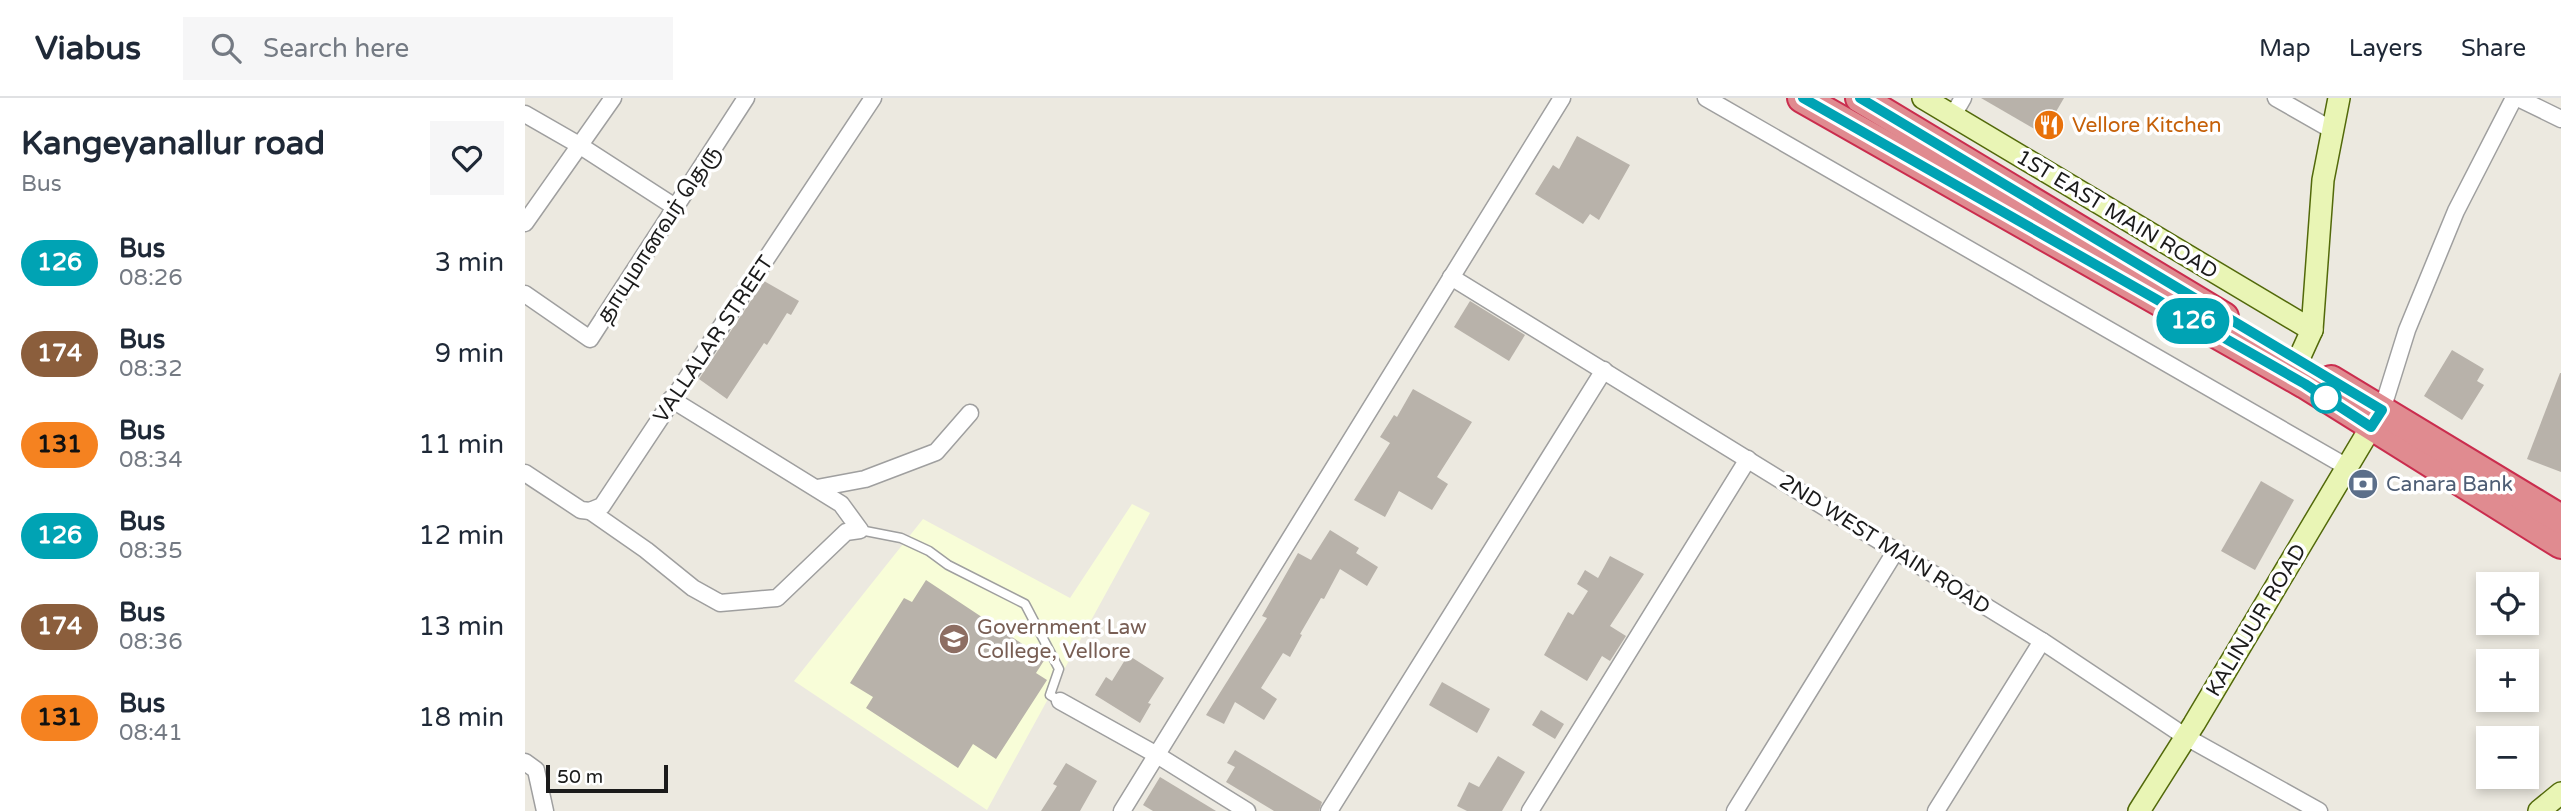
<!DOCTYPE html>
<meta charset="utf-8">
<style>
body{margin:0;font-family:"Varela Round","Noto Sans Tamil",sans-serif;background:#f6f6f7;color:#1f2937;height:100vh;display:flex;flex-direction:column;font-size:26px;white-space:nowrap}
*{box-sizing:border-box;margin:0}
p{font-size:23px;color:#747a83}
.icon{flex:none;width:38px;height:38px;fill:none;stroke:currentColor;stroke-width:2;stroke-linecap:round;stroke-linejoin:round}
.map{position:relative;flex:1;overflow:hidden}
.panel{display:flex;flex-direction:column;background:#fff;width:525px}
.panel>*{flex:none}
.badge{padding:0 14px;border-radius:23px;font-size:24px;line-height:46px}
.fabs{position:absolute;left:1951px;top:474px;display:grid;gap:14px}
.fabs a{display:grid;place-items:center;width:63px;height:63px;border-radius:0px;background:#fff;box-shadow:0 4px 10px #0003;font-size:35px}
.scale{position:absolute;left:21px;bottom:18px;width:122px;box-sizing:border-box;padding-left:7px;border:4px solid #1b1b1b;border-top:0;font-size:19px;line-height:24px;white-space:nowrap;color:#1b1b1b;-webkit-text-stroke:5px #fff;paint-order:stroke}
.map>.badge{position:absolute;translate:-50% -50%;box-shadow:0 0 0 4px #fff}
.round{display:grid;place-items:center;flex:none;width:74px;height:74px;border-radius:0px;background:#f6f6f7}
.headline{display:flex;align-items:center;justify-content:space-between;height:119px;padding:0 21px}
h1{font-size:33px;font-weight:700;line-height:52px}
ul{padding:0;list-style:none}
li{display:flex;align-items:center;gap:21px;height:91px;padding:0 21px}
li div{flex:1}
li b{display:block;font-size:26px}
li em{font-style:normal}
li .badge{min-width:77px;font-weight:700;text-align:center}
header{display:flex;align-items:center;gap:42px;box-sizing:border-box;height:98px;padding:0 35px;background:#fff;border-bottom:2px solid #e0e1e3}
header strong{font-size:33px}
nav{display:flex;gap:38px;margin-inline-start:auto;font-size:24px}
.search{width:490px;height:63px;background:#f6f6f7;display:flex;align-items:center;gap:18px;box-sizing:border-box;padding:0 24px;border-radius:0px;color:#747a83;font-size:26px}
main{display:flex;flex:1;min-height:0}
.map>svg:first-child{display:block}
</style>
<header>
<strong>Viabus</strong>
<div class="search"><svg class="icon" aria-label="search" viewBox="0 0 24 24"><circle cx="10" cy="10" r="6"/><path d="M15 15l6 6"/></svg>Search here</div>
<nav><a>Map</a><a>Layers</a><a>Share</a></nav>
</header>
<main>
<section class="panel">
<div class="headline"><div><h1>Kangeyanallur road</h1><p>Bus</p></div><a class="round"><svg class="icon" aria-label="heart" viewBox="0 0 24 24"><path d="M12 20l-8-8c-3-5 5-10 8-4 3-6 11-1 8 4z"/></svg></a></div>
<ul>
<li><span class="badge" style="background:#00a3b4;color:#fff">126</span><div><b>Bus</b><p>08:26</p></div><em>3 min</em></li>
<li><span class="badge" style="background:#8b5e3c;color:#fff">174</span><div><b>Bus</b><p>08:32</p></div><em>9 min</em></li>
<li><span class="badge" style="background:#f58220;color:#111">131</span><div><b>Bus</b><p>08:34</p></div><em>11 min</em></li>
<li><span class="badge" style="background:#00a3b4;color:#fff">126</span><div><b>Bus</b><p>08:35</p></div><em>12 min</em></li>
<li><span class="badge" style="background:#8b5e3c;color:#fff">174</span><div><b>Bus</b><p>08:36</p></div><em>13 min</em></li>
<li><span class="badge" style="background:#f58220;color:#111">131</span><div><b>Bus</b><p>08:41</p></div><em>18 min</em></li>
</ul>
</section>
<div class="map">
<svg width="2036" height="713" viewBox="0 0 2036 713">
<rect width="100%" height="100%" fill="#ece9e0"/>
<path fill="#f8fdd8" d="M 607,406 L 625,415 L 462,712 L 269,583 L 398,421 L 545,500 Z"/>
<g fill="#b8b2aa">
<path d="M 1456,0 L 1539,0 L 1518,36 Z"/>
<path d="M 1052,38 L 1105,67 L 1074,122 L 1065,116 L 1058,126 L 1010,96 L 1028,67 L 1034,71 Z"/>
<path d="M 239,183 L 274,203 L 266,217 L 262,215 L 242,247 L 239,245 L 202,301 L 174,281 Z"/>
<path d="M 945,203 L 1000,237 L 984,263 L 929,229 Z"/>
<path d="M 1927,252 L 1959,271 L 1952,283 L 1959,287 L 1937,322 L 1899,298 Z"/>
<path d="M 2035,275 L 2036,275 L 2036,374 L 2002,361 Z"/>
<path d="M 888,291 L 947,324 L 912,379 L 923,386 L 907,412 L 874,393 L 860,419 L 829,402 L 865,345 L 855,339 L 869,317 L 872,319 Z"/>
<path d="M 1736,383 L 1769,402 L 1730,472 L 1696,453 Z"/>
<path d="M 805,432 L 834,450 L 831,455 L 853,469 L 842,488 L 815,471 L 799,501 L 796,500 L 775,536 L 777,537 L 765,559 L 758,555 L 736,590 L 752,601 L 739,622 L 710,604 L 699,626 L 681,617 L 742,520 L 737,518 L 773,455 L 786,462 Z"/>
<path d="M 1085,458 L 1119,476 L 1085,528 L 1101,538 L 1085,563 L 1077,558 L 1062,583 L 1019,557 L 1043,514 L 1048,517 L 1063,493 L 1052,486 L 1060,472 L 1073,480 Z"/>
<path d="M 401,482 L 520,561 L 511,575 L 522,582 L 471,661 L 448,646 L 433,670 L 341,610 L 348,599 L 325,585 L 379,500 L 387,504 Z"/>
<path d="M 603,557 L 639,580 L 623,605 L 626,606 L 615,625 L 570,597 L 581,579 L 587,583 Z"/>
<path d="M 917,584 L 965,611 L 952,635 L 904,607 Z"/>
<path d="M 1016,612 L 1039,626 L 1030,641 L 1007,627 Z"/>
<path d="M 710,652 L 797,704 L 794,713 L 749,713 L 701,684 L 710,669 L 702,665 Z"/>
<path d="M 973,658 L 1000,674 L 977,713 L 942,713 L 932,708 L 944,684 L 954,689 Z"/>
<path d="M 541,665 L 572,683 L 555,713 L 516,713 L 532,688 L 528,686 Z"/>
<path d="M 635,679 L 691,713 L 628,713 L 618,707 Z"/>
</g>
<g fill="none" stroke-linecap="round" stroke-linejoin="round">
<g stroke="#9f9f9f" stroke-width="11">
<path id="lane" d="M 335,432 L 376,440 L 404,453 L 423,467 L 500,506 L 534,571 L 525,597 L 535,603"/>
</g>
<g stroke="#9f9f9f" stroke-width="19">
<g id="street">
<path d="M 1181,0 L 1822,369"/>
<path d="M 1751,0 L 1807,32"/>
<path d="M 1993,0 L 2036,21"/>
<path d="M 0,16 L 54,47 L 150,109"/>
<path d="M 1427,19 L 1438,0"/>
<path d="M 0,125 L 88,0"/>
<path d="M 926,179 L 1517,543 L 1661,639 L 1794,713"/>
<path d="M 0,196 L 65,241 L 221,0"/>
<path d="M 1853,318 L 1857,312 L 1882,232 L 1931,113 L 1989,0"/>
<path d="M 0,375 L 56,412 L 65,413 L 77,408 L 348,0"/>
<path d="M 292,390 L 340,381 L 411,354 L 445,315"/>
<path d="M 65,413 L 121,452 L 168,490 L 195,505 L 252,500 L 321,434 L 335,432 L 316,406 L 146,301"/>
<path d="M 535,603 L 632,657 L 722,713"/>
<path d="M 0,664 L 11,672 L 20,713"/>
<path d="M 597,713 L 1037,0"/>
<path d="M 804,713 L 1079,272"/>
<path d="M 1005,713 L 1223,361"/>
<path d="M 1210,713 L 1370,454"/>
<path d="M 1411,713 L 1517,543"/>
</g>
</g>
<g stroke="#52690a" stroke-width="24">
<g id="secondary">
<path d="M 1398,0 L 1787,232"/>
<path d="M 1766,278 L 1787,232 L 1798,82 L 1814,0"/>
<path d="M 1614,713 L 1669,626 L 1846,329"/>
<path d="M 2014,713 L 2036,695"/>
</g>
</g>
<g stroke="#ca2d4e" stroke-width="32">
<g id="highway">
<path d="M 1277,0 L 1780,286 L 2036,446"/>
<path d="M 1335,0 L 1699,219"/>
<path d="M 1806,282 L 2036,421"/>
</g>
</g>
<use href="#lane" stroke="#fff" stroke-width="8"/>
<use href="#street" stroke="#fff" stroke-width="16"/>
<use href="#secondary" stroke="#e9f5b5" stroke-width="21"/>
<use href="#highway" stroke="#e08b90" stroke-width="28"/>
</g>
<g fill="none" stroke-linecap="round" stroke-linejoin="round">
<g stroke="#fff" stroke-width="16">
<path id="line" d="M 1278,0 L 1780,286 L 1846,329 L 1857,312 L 1335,0"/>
</g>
<use href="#line" stroke="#00a3b4" stroke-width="10"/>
</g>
<defs>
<g id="restaurant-disc" transform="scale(1.575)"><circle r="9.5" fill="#e8710a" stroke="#fff"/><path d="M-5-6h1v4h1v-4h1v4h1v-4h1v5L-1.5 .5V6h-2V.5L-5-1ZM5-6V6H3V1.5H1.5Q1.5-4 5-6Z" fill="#fff"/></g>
<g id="bank-disc" transform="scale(1.575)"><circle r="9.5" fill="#5c6f8a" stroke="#fff"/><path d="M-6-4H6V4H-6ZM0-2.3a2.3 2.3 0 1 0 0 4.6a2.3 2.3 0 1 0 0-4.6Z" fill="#fff"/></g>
<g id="university-disc" transform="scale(1.575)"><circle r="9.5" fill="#8d6e63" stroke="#fff"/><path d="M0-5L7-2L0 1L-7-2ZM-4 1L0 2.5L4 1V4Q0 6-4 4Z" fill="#fff"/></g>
</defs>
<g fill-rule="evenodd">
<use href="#restaurant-disc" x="1524" y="27"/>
<use href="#bank-disc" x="1838" y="386"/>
<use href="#university-disc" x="429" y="541"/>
</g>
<circle fill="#fff" stroke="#00a3b4" stroke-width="3.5" cx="1801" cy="300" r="14"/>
<g text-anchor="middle" stroke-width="7" stroke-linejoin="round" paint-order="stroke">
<g font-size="21" fill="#c56008" stroke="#fff" text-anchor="start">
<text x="1547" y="34">Vellore Kitchen</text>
</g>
<g font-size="21" fill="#1b1b1b" stroke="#fff">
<text transform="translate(1592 116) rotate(31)" y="7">1ST EAST MAIN ROAD</text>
<text transform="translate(133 136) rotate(-57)" y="7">தாயுமானவர் தெரு</text>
<text transform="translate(188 241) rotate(-56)" y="7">VALLALAR STREET</text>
<text transform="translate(1360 446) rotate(32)" y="7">2ND WEST MAIN ROAD</text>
<text transform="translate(1731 522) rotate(-59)" y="7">KALINJUR ROAD</text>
</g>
<g font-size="21" fill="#4e5e75" stroke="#fff" text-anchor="start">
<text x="1861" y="393">Canara Bank</text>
</g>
<g font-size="21" fill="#785e54" stroke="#fff" text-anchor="start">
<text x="452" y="536">Government Law<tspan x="452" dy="24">College, Vellore</tspan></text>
</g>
</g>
</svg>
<div class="fabs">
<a><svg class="icon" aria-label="locate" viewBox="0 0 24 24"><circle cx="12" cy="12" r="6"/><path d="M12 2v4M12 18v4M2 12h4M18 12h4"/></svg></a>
<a>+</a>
<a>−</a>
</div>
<div class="scale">50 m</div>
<b class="badge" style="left:1668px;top:223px;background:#00a3b4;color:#fff">126</b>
</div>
</main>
